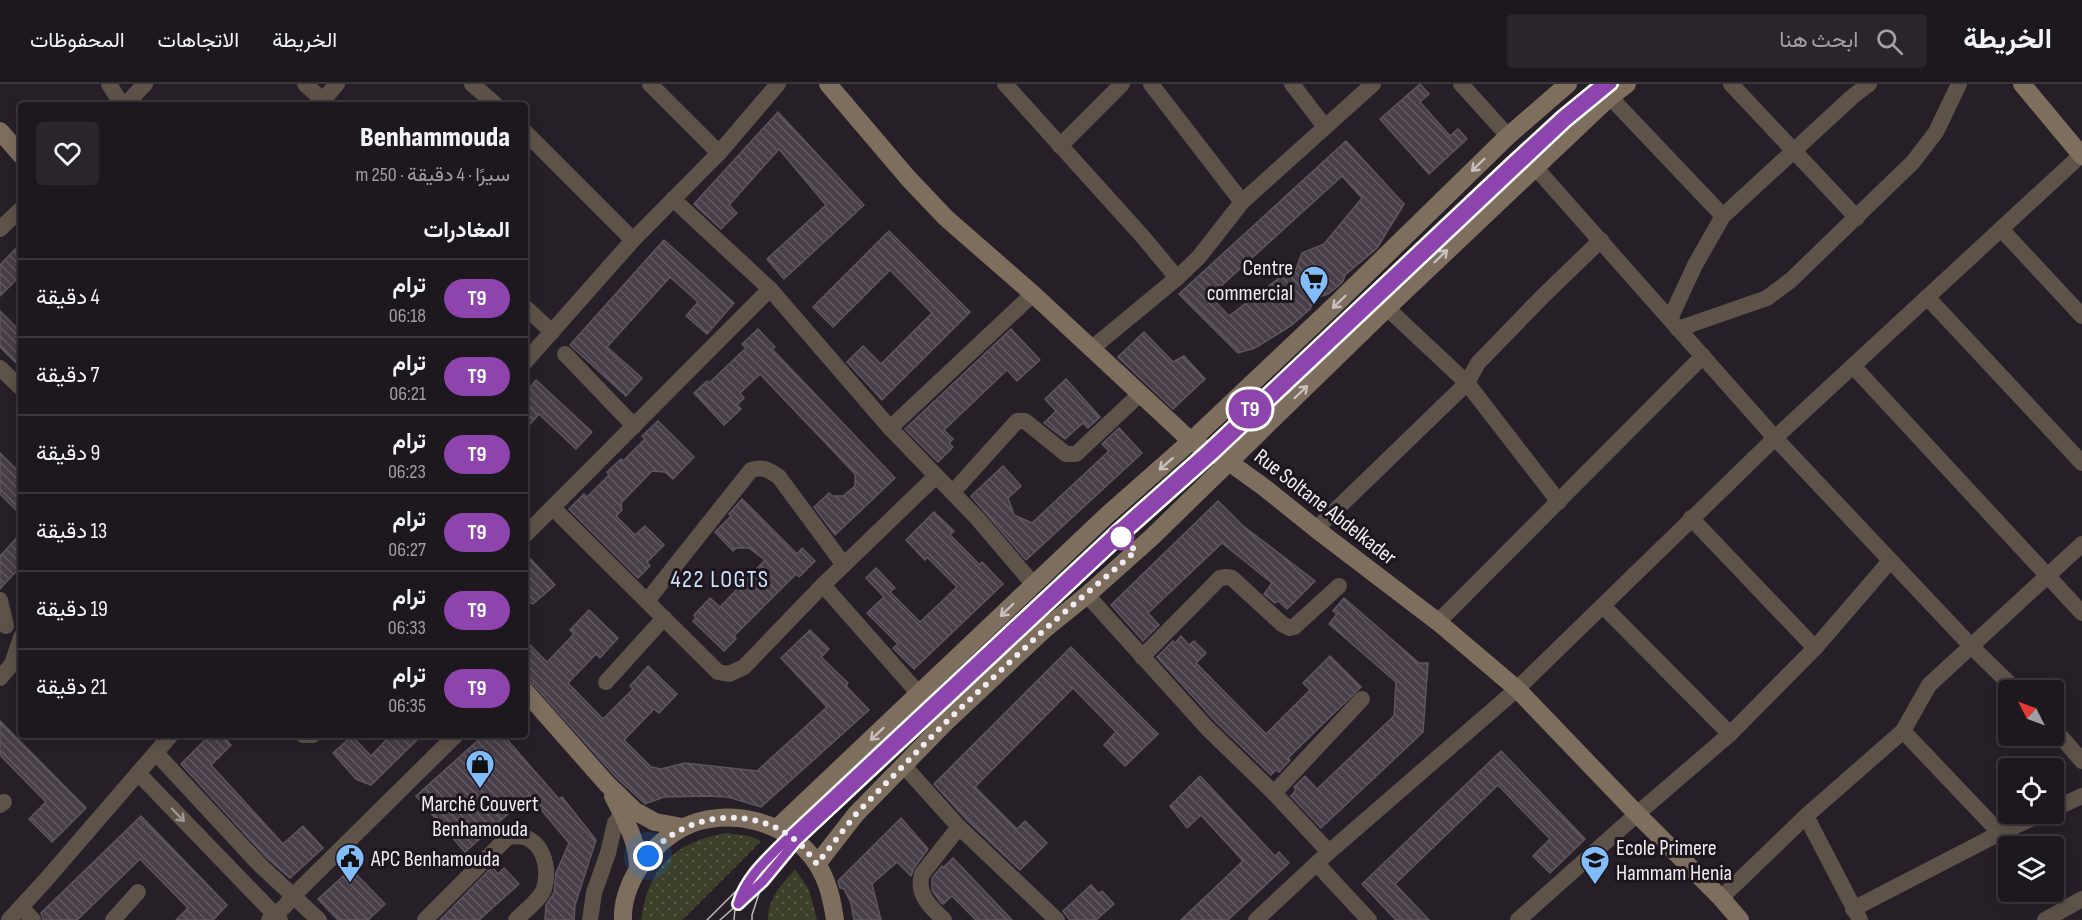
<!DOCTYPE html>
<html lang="ar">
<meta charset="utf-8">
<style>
body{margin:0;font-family:"Sofia Sans Condensed",Vazirmatn,sans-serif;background:#2a242b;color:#f1f3f6;direction:rtl;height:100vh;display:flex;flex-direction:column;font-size:22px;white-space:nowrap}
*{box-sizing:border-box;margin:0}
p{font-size:20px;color:#a09fa4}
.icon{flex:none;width:33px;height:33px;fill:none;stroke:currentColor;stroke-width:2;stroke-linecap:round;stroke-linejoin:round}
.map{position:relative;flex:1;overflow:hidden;direction:ltr}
.side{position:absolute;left:18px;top:18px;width:510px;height:636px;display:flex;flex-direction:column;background:#1d171e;border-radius:6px;box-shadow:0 3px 15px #0003,0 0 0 2px #3b363c;direction:rtl}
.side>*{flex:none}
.badge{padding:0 12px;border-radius:20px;font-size:21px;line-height:39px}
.needle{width:39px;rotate:312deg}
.controls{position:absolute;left:1998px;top:596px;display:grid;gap:12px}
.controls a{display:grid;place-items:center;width:66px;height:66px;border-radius:6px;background:#1d171e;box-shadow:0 3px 15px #0003,0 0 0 2px #3b363c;font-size:30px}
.you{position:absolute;width:30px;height:30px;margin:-15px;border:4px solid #fff;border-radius:50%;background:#1a73e8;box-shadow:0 0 0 9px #1a73e833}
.map>.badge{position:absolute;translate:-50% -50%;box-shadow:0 0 0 3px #fff}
h2{padding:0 18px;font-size:22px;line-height:54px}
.round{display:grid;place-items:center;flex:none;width:63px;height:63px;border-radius:6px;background:#2a242b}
.overview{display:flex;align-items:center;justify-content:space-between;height:102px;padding:0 18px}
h1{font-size:28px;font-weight:800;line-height:45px}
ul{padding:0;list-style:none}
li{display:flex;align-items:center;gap:18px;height:78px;padding:0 18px;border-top:2px solid #3b363c}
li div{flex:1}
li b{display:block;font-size:22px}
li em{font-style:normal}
li .badge{min-width:66px;font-weight:700;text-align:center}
header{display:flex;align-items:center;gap:36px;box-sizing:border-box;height:84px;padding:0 30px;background:#1d171e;border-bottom:2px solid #3b363c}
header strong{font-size:28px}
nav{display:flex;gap:33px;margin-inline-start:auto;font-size:21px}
.search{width:420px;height:54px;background:#2a242b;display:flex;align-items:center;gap:15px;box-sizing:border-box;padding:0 21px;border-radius:6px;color:#a09fa4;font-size:22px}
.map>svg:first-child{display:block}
</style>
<header>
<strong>الخريطة</strong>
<div class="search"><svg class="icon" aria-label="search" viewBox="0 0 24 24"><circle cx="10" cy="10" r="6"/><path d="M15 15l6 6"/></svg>ابحث هنا</div>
<nav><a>الخريطة</a><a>الاتجاهات</a><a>المحفوظات</a></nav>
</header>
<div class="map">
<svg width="2082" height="836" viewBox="0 0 2082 836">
<defs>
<pattern id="grass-dots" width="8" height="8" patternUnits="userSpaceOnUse" patternTransform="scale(1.5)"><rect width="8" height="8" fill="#3d4028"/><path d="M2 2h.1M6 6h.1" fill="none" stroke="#595c48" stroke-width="1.8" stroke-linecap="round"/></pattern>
<pattern id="building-back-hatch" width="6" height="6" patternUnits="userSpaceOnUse" patternTransform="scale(1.5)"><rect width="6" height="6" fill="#473e47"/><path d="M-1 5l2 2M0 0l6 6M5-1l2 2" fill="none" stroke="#625a62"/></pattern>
</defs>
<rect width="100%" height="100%" fill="#271f28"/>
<g fill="url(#grass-dots)">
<path d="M 726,749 L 749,752 L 761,757 L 682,836 L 641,836 C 648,783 675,758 726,749 Z"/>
<path d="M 795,785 L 809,806 L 817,836 L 768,836 C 768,814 782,800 795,785 Z"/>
</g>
<g fill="url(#building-back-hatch)" stroke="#5e555f" stroke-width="1.5" fill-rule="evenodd">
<path d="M 1420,0 L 1429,10 L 1420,18 L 1450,52 L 1458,45 L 1467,55 L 1429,90 L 1380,35 Z"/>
<path d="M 778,28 L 864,121 L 784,195 L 767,175 L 826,121 L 779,65 L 729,121 L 737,129 L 721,145 L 694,120 Z"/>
<path d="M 1346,57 L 1404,120 L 1377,164 L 1345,191 L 1343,197 L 1337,203 L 1328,210 L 1315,214 L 1310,225 L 1292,241 L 1255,264 L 1238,269 L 1179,210 ZM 1342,92 L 1362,114 L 1324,160 L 1302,169 L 1296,185 L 1282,192 L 1229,232 L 1210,212 Z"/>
<path d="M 889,147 L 970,228 L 882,316 L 847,278 L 863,262 L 881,280 L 932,229 L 890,186 L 833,243 L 813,223 Z"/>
<path d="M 664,156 L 734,219 L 707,250 L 686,232 L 698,218 L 670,193 L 607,263 L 642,294 L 626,312 L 570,261 Z"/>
<path d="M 21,159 L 21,191 L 0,212 L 0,181 Z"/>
<path d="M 0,227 L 21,248 L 21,284 L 0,263 Z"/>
<path d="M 758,245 L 775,263 L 772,265 L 895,394 L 835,451 L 814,423 L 829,409 L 832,412 L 843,412 L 855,402 L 855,390 L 760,290 L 740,309 L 744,314 L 737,321 L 741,325 L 724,341 L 694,309 L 707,297 L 709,299 L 746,264 L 742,260 Z"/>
<path d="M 1011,245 L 1040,276 L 1017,297 L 1007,286 L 944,346 L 953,355 L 949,359 L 953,363 L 938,378 L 905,345 Z"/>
<path d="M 1144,248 L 1173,278 L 1184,272 L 1205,295 L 1173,325 L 1118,273 Z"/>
<path d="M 1066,295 L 1100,333 L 1088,344 L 1083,339 L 1065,355 L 1044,339 L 1056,327 L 1045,315 Z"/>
<path d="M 536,296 L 592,348 L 576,365 L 539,330 L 525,346 L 525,309 Z"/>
<path d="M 658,337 L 694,373 L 673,395 L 665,388 L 652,387 L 621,419 L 622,426 L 616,432 L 635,451 L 645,442 L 664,461 L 647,478 L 650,482 L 638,494 L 569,425 L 584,410 L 587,413 L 609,391 L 607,388 L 621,375 L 623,377 L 645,355 L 642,352 Z"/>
<path d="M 1119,344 L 1142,369 L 1026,476 L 971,412 L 1003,382 L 1021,402 L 1008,414 L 1014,431 L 1032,439 L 1109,367 L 1102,360 Z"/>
<path d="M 0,369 L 21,390 L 21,431 L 0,410 Z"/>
<path d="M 742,415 L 797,470 L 802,464 L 815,477 L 799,493 L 796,490 L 734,552 L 736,555 L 724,567 L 693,537 L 696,534 L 694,531 L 710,514 L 720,523 L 765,476 L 749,464 L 736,464 L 733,467 L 715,448 L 731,432 L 729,430 Z"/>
<path d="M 1218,417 L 1242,441 L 1315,497 L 1287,525 L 1278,517 L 1275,519 L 1264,510 L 1272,499 L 1222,459 L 1148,529 L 1159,541 L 1143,557 L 1111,521 Z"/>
<path d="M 934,428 L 954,447 L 950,451 L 980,481 L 982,478 L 1003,500 L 914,585 L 893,564 L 898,560 L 867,529 L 884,513 L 866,494 L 876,484 L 895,504 L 890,508 L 920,538 L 957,503 L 927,473 L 925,476 L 906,456 Z"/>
<path d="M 21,449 L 21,482 L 0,505 L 0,472 Z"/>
<path d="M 525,469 L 555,501 L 533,520 L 525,517 Z"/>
<path d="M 1344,514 L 1419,579 L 1428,579 L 1423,648 L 1321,744 L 1291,712 L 1296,706 L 1294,703 L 1305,692 L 1317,705 L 1394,632 L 1396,598 L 1329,540 L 1337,530 L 1333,527 Z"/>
<path d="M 589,526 L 618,554 L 600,574 L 596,570 L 568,599 L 603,635 L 633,605 L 630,602 L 648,582 L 677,610 L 659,629 L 654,625 L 624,656 L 651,683 L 661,685 L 685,679 L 757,687 L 827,623 L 781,574 L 810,546 L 829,565 L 821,573 L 848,599 L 846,602 L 869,626 L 761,723 L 728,713 L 705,712 L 664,713 L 645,720 L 615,692 L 533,600 L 525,596 L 525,556 L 547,578 L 574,550 L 570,546 Z"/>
<path d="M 1181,552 L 1189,561 L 1194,557 L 1206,569 L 1196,579 L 1266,650 L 1310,606 L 1303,599 L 1330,572 L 1361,603 L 1288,674 L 1290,676 L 1279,688 L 1276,686 L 1271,691 L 1215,637 L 1157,573 L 1173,557 L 1175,559 Z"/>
<path d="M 1071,563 L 1158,650 L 1125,682 L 1104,661 L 1116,648 L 1073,604 L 975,703 L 1017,745 L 1025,737 L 1047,759 L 1020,786 L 967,736 L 934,700 Z"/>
<path d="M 0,637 L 86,724 L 52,758 L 29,735 L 46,718 L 0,671 Z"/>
<path d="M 210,651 L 222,651 L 231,661 L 211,681 L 283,760 L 303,742 L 323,764 L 290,794 L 266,773 L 181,680 Z"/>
<path d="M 391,651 L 422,651 L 371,701 L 356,695 L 333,669 L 352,652 L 371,672 Z"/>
<path d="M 484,651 L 503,651 L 559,715 L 562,713 L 596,756 L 575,821 L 574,836 L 545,836 L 546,821 L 554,809 L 556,789 L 569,759 L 529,711 L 465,768 L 416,712 Z"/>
<path d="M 1501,667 L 1585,755 L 1550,789 L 1533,772 L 1550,755 L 1498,701 L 1395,800 L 1429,836 L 1396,836 L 1362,800 Z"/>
<path d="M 1200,692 L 1275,772 L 1279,768 L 1289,779 L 1228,836 L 1181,836 L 1243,777 L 1201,731 L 1187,744 L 1170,722 Z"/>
<path d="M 141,732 L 227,821 L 213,836 L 176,836 L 188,824 L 140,775 L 77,836 L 43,836 L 41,829 Z"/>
<path d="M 901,734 L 928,765 L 914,784 L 911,792 L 897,778 L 872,800 L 881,836 L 854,836 L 851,819 L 844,805 L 840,804 L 838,797 Z"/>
<path d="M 953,774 L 1012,836 L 976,836 L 952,812 L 943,820 L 941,819 L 932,806 L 932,794 L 942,782 L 943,784 Z"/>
<path d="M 492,783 L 498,790 L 504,784 L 519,800 L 479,836 L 440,836 Z"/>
<path d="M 351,785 L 385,820 L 368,836 L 338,836 L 318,815 Z"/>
<path d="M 1091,801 L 1099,810 L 1102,807 L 1114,820 L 1096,836 L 1070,836 L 1063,827 Z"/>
</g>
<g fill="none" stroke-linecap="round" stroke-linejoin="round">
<g stroke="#5d5349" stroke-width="16">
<path d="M 109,0 L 122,21"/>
<path d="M 305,0 L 328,21"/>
<path d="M 472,0 L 496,21"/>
<path d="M 650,0 L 719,69"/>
<path d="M 1005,0 L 1143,153 L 1177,194"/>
<path d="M 1151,0 L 1242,118"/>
<path d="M 1292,0 L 1325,43"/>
<path d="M 1461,0 L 1508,52"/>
<path d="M 1731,0 L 1857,134"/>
<path d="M 1610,13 L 1723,132"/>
<path d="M 125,21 L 145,0"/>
<path d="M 319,21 L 337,0"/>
<path d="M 525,48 L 633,156"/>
<path d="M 1060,62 L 1122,0"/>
<path d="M 1535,83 L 1775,354 L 1972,563 L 2016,606"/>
<path d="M 673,115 L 770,205 L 890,344 L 977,434 L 1034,501"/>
<path d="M 0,145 L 21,125"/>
<path d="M 2001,145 L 2082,232"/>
<path d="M 1927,213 L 2082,379"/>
<path d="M 525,223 L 552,248"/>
<path d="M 1387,224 L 1467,299 L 1559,418"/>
<path d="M 1670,235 L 1695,181 L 1723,132 L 1852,13 L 1869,0"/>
<path d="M 1678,245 L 1767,214 L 1791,196 L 1913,78 L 1936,48 L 1959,0"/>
<path d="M 1091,265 L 1177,194 L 1199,173 L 1242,118 L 1373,0"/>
<path d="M 565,270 L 634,342"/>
<path d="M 525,278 L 633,156 L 719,69 L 778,0"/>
<path d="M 1853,282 L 2082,529"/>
<path d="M 0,284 L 21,304"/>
<path d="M 890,344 L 1033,210"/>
<path d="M 953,408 L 1017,337 L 1025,337 L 1066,370 L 1076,370 L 1140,310"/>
<path d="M 553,424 L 718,588 L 729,590 L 744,583 L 823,501 L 936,392"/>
<path d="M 1691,434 L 1815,564"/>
<path d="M 1316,445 L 1467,299 L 1478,279 L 1543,212 L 1601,156"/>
<path d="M 525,451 L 770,205"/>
<path d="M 823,501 L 920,611"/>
<path d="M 1087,511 L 1207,644 L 1274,709 L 1329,768"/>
<path d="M 0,516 L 6,542"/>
<path d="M 647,517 L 751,386 C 763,382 769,386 779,393 L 844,481"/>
<path d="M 1603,522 L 1730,650"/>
<path d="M 1438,538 L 1703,272"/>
<path d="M 1142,573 L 1220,494 L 1226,493 L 1232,494 L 1282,540 L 1290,544 L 1294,543 L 1339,502"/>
<path d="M 0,594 L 12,580 L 21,553"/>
<path d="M 606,598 L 664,534"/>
<path d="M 2054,645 L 2082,677"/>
<path d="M 1903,647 L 2000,749"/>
<path d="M 303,651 L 313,651"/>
<path d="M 156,669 L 259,780 L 319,836"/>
<path d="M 904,682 L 959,743 L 1057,836"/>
<path d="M 138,689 L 280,836"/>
<path d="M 1274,709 L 1362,615"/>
<path d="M 0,721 L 4,718"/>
<path d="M 2054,725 L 2082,712"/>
<path d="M 1806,732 L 1860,836"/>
<path d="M 1317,780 L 1369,836"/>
<path d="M 1721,814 L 1806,732 L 1903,647 L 1929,601 L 2082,460"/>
<path d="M 21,823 L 33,836"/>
<path d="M 1853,825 L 2000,749 L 2044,729"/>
<path d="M 9,836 L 44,798 L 171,651"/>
<path d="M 113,836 L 138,808"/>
<path d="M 269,836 L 285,822 L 293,812 L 456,651"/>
<path d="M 425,836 L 507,754 C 538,744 552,779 544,805 C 540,816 524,827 516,836"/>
<path d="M 590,836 L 594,809 L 608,769 L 615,739 L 622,730"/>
<path d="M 944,836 C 930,822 916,811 922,790 L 959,743"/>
<path d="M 1256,836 L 1329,768 L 1517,605 L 1775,354 L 2081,71"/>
<path d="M 1518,836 L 1637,730 L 1730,650 L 1815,564 L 1890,477"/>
<path d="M 2045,836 L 2082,815"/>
</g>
<g stroke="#7e6e5e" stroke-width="18">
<path d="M 828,0 L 908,94 L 946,134 L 1033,210 L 1191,357 L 1229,378 L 1265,404 L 1316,445 L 1438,538 L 1517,605 L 1637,730 L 1721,814 L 1740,836"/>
<path d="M 2022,0 L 2082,72"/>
<path d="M 0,47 L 21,71"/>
<path d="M 525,607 L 607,700 L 635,727 L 655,738 L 683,743"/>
<path d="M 613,712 C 625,736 638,757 638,784"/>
<path d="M 777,744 L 1106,432 L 1191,357 L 1339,217 L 1508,52 L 1568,0"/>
<path d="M 817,780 L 856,730 L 945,639 L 1045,545 L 1087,511 L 1151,454 L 1387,224 L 1610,13 L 1627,0"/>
<path d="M 623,836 C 622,813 633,790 647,773 C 657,761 669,751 682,744 C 727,721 790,737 817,780 C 828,797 832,816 835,836"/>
</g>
<g stroke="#bdb7be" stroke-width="1.5">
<path d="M 1596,13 L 1612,0"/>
<path d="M 707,836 L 742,801"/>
<path d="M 720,836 L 738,820"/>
<path d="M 734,836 C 734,801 768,775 790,752 L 1116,447 L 1207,366 L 1512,78 L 1562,31 L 1601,0"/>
<path d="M 752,836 L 752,831 L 763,797 L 792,761"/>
</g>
</g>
<defs><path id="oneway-shaft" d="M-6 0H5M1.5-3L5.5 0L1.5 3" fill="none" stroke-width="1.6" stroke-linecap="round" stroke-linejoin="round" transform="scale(1.5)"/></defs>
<g stroke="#c8bfbe">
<use href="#oneway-shaft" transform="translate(1478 81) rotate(136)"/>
<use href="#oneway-shaft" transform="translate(1441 172) rotate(-44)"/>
<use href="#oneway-shaft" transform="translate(1339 218) rotate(136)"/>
<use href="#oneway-shaft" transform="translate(1301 308) rotate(-44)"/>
<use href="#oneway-shaft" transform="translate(1166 380) rotate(139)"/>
<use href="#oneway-shaft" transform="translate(1007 526) rotate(136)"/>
<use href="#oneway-shaft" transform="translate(877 650) rotate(137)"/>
</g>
<use stroke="#9f9795" href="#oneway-shaft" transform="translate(178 731) rotate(46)"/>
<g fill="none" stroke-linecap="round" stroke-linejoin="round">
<g stroke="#fff" stroke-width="14">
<path id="line" d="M 1601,0 L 1562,32 L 1512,78 L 1207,366 L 1116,447 L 790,752 C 770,773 747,791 738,820 L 763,797 L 796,757 L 1121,453 L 1214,370 L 1567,37 L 1612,0"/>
</g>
<use href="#line" stroke="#8e44ad" stroke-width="9"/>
<path stroke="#f0ebf1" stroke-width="6" stroke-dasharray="0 10.8" d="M 648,772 C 682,731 747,720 791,753 C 802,760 809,770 817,780 L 856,730 L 945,639 L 1045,545 L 1136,467 L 1121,453"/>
</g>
<defs>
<g id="supermarket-pin" transform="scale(1.5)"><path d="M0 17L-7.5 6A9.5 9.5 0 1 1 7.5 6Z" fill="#83bcfb" stroke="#1d161e"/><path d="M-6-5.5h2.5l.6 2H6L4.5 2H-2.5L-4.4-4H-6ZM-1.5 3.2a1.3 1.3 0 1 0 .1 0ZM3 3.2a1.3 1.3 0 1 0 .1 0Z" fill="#111"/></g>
<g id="shop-pin" transform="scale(1.5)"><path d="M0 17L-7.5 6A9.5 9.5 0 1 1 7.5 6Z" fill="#83bcfb" stroke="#1d161e"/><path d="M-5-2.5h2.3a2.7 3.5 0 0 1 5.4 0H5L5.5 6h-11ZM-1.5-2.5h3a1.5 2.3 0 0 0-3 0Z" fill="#111"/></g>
<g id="civic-pin" transform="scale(1.5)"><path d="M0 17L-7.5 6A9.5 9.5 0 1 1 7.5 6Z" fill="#83bcfb" stroke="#1d161e"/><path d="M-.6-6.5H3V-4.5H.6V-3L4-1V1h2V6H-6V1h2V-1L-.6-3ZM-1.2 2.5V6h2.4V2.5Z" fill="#111"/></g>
<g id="school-pin" transform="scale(1.5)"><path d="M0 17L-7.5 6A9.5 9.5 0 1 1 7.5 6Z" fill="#83bcfb" stroke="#1d161e"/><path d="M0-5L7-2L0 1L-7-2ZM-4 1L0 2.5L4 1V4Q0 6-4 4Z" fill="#111"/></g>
</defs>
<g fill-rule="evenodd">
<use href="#supermarket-pin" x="1314" y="196"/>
<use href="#shop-pin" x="480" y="680"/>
<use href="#civic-pin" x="350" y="774"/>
<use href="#school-pin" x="1595" y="776"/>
</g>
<circle fill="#fff" stroke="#8e44ad" stroke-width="3" cx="1121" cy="453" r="12"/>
<g text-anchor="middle" stroke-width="6" stroke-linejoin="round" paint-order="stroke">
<g font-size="22" fill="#f0ebf1" stroke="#1d161e" text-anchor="start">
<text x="1293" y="191" text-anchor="end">Centre<tspan x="1293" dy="25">commercial</tspan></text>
<text x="480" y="727" text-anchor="middle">Marché Couvert<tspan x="480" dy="25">Benhamouda</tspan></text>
<text x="1616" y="771">Ecole Primere<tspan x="1616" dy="25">Hammam Henia</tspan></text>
<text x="371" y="782">APC Benhamouda</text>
</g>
<g font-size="22" fill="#f0ebf1" stroke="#1d161e">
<text transform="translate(1326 422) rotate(38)" y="8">Rue Soltane Abdelkader</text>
</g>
<g font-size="24" letter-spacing="1.5" fill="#cee3fb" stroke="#1d161e">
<text x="720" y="503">422 LOGTS</text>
</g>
</g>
</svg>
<div class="controls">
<a><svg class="needle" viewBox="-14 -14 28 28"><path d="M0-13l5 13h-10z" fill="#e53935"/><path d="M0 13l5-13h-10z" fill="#a09fa4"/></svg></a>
<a><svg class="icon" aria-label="locate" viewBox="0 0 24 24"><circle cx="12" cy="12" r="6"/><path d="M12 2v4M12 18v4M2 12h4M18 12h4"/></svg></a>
<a><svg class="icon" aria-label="layers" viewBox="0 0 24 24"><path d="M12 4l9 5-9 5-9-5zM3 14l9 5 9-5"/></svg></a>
</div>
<div class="you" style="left:648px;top:772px"></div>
<b class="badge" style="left:1250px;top:325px;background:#8e44ad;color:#fff">T9</b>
<section class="side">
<div class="overview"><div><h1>Benhammouda</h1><p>سيرًا · 4 دقيقة · 250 m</p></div><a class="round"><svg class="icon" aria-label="heart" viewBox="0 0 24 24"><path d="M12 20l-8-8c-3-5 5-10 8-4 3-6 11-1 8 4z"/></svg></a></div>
<h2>المغادرات</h2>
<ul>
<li><span class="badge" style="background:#8e44ad;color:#fff">T9</span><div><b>ترام</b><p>06:18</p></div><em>4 دقيقة</em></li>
<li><span class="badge" style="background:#8e44ad;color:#fff">T9</span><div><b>ترام</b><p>06:21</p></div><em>7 دقيقة</em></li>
<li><span class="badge" style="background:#8e44ad;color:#fff">T9</span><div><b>ترام</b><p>06:23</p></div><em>9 دقيقة</em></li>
<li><span class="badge" style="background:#8e44ad;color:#fff">T9</span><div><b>ترام</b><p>06:27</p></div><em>13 دقيقة</em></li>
<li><span class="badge" style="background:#8e44ad;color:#fff">T9</span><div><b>ترام</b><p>06:33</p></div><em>19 دقيقة</em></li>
<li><span class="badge" style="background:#8e44ad;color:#fff">T9</span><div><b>ترام</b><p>06:35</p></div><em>21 دقيقة</em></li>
</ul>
</section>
</div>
